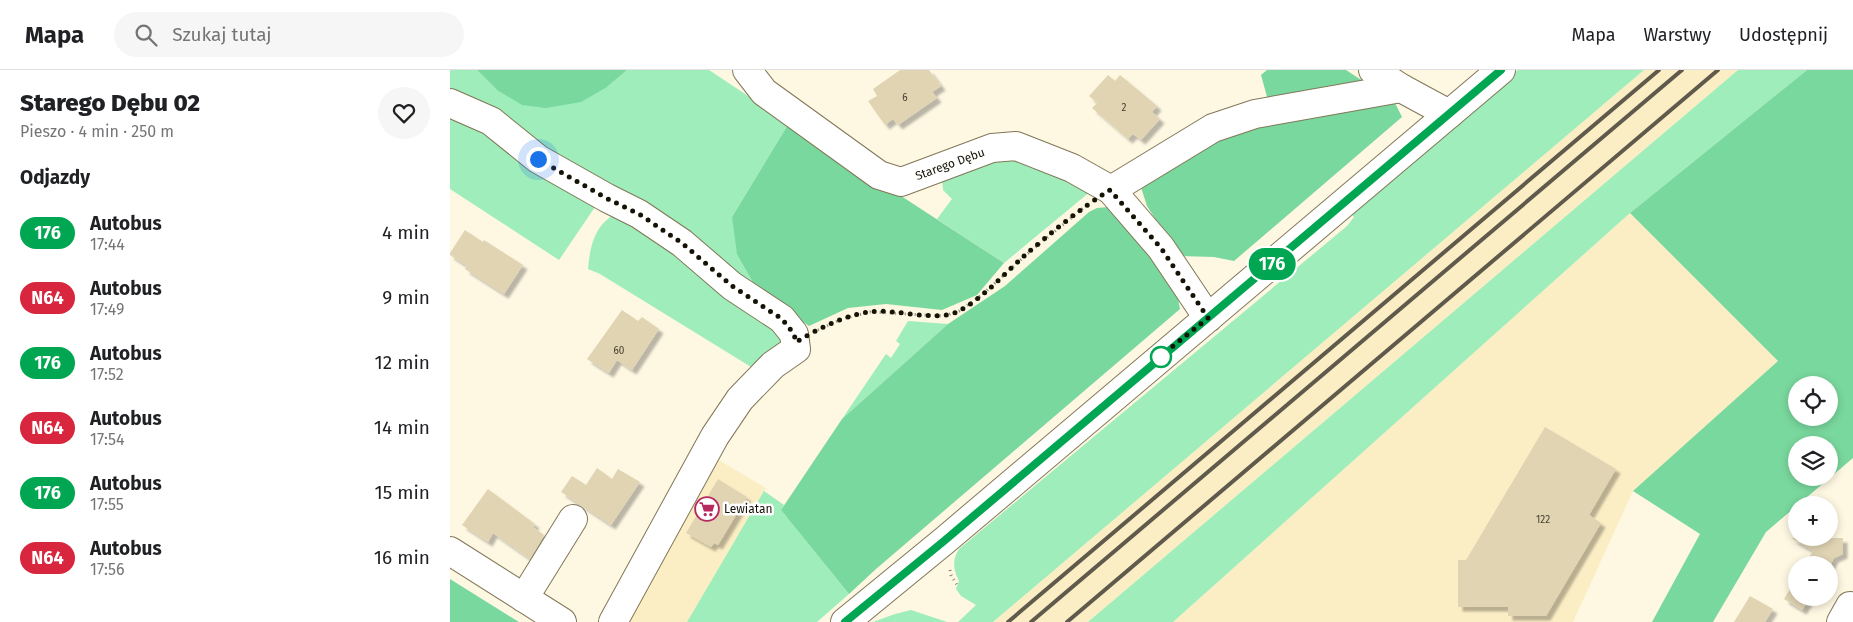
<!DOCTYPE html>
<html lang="pl">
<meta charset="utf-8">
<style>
body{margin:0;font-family:"Fira Sans",sans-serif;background:#f6f6f6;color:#202124;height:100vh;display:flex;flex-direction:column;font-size:19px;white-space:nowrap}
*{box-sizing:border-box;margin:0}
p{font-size:16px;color:#757577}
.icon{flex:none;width:28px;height:28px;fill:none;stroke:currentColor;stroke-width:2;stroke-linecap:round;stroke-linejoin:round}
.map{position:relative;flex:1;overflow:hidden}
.sheet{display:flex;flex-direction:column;background:#fff;width:450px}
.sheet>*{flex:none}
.badge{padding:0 10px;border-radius:16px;font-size:18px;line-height:32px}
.controls{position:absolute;left:1338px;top:306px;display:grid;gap:10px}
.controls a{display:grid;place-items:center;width:50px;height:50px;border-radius:50%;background:#fff;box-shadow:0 2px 8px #0003;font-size:25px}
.you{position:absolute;width:25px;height:25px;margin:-12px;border:4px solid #fff;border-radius:50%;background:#1a73e8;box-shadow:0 0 0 8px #1a73e833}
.map>.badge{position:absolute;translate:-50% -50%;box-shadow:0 0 0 2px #fff}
h2{padding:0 20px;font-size:19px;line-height:45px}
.round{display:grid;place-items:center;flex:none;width:52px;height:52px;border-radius:26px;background:#f6f6f6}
.head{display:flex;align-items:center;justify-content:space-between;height:85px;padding:0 20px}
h1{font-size:24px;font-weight:800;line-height:38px}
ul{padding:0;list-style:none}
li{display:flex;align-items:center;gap:15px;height:65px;padding:0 20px}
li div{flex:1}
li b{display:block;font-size:19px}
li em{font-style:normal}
li .badge{min-width:55px;font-weight:700;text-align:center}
header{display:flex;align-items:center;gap:30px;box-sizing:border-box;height:70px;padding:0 25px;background:#fff;border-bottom:1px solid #e0e0e0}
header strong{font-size:24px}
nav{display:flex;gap:28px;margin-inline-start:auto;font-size:18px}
.search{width:350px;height:45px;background:#f6f6f6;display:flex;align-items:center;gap:12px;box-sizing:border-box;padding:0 18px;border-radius:28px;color:#757577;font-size:19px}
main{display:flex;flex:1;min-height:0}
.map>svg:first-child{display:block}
</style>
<header>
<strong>Mapa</strong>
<div class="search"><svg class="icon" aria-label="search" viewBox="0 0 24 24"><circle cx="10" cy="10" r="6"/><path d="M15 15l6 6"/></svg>Szukaj tutaj</div>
<nav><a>Mapa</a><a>Warstwy</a><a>Udostępnij</a></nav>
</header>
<main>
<section class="sheet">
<div class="head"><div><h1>Starego Dębu 02</h1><p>Pieszo · 4 min · 250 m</p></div><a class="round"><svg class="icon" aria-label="heart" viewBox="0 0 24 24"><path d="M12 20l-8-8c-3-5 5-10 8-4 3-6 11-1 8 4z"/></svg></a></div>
<h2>Odjazdy</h2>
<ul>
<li><span class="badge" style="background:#00a651;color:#fff">176</span><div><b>Autobus</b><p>17:44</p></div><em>4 min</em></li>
<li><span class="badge" style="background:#d7263d;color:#fff">N64</span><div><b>Autobus</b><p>17:49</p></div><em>9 min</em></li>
<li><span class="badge" style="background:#00a651;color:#fff">176</span><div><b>Autobus</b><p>17:52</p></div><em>12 min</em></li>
<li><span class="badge" style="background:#d7263d;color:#fff">N64</span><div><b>Autobus</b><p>17:54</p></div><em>14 min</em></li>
<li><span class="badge" style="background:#00a651;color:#fff">176</span><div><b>Autobus</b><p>17:55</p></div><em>15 min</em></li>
<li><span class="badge" style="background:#d7263d;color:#fff">N64</span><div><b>Autobus</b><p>17:56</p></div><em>16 min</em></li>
</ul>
</section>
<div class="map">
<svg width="1403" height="552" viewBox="0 0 1403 552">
<defs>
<filter id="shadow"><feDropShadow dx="4.5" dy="4.5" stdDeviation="1" flood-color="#0004"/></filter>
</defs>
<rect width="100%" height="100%" fill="#fef7e2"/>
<g fill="#fceec4">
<path d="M 1194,0 L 1288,0 L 638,552 L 543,552 Z"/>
<path d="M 1180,143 L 1328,291 L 1183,421 L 1123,552 L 723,552 Z"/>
<path d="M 262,386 L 316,418 L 237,552 L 176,552 Z"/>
</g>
<g fill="#9eedba">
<path d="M 0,0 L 27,0 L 47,20 L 157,17 L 177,0 L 259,0 L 339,53 L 282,147 L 308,221 L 182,128 L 0,22 Z"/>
<path d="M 1068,0 L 1194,0 L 543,552 L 508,552 L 526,535 L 511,526 L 506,519 L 509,511 C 503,499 502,490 509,479 L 897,156 L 904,147 L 900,143 Z"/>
<path d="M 1288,0 L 1357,0 L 1180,143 L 723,552 L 638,552 Z"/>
<path d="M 0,42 L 29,55 L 147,134 L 109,190 L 0,119 Z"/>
<path d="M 563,85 L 641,121 L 554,193 L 487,149 L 502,129 L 493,120 L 492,109 Z"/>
<path d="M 171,142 L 330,256 L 334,277 L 306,300 L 150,204 L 138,199 C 140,175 146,150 171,142 Z"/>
<path d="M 458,251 L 498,254 L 392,349 L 436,284 L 441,288 L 450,274 L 446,271 Z"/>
<path d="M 314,421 L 334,435 L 331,440 L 399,524 L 367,552 L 237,552 Z"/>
<path d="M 461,540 L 497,552 L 423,552 L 445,544 Z"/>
</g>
<g fill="#79d89d" fill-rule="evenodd">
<path d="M 27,0 L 177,0 L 157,17 L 131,32 L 96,38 L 72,35 L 47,20 Z"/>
<path d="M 817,0 L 896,0 L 916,13 L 819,34 L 811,5 Z"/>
<path d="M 1357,0 L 1403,0 L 1403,388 L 1316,462 L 1263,552 L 1202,552 L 1250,464 L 1183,421 L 1328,291 L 1180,143 ZM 1346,315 L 1379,315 L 1379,348 L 1346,348 ZM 1346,375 L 1379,375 L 1379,408 L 1346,408 Z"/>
<path d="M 942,27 L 952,47 L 784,191 L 764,187 L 729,186 L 697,136 L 689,111 L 780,58 Z"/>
<path d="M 339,53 L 554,193 L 527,225 L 492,240 L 436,234 L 398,238 L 359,256 L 308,221 L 287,184 L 282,147 Z"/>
<path d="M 658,137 L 700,183 L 727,224 L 730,239 L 426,499 L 399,524 L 331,440 L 392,349 L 498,254 L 555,216 L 639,142 L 647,138 Z"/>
<path d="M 0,509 L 69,552 L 0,552 Z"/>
</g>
<g fill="#e0d4b3" filter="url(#shadow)">
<path d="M 450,0 L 479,0 L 491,16 L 482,22 L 487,28 L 448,55 L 443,49 L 435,55 L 418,31 L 427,26 L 423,19 Z"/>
<path d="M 658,5 L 665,11 L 670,5 L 707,36 L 702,42 L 710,49 L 691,70 L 683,64 L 678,69 L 642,38 L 647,33 L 639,26 Z"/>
<path d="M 15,160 L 33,172 L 34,170 L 73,195 L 54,224 L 15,199 L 17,196 L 0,185 L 0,183 Z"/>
<path d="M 172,240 L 188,251 L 192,247 L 209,259 L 182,300 L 167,290 L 159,303 L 137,289 Z"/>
<path d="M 1095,357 L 1166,399 L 1139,445 L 1151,453 L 1096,546 L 1058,546 L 1058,537 L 1008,537 L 1008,490 L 1016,490 Z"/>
<path d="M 147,398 L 162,409 L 168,399 L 190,412 L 161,455 L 111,422 L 122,406 L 136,415 Z"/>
<path d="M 268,409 L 297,427 L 268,475 L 264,473 L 261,477 L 236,463 Z"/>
<path d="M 38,419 L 85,454 L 83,457 L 94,465 L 80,489 L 43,463 L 38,472 L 12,455 Z"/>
<path d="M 1341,468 L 1393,468 L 1393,484 L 1384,488 L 1379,497 L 1379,495 L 1354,495 L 1363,481 Z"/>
<path d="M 1346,509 L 1346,528 L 1360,528 L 1352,540 L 1334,529 Z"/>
<path d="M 1300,526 L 1323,539 L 1315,552 L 1284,552 Z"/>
</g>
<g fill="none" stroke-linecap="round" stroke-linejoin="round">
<g stroke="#817758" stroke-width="30">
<g id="minor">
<path d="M 297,0 L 314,22 L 429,105 L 451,112 L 542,78 L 566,76 L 622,98 L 661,120 L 711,178 L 758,248"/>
<path d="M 923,0 L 951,18 L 999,44"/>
<path d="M 0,33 L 41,51 L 88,89 L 157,128 L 189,144 L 232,173 L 282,216 L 332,249 L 344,264 L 346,279 L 323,295 L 290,329 L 265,366 L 163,552"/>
<path d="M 661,120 L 763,58 L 805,44 L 951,18"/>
<path d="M 0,481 L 112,552"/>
<path d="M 74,528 L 123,449"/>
<path d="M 395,552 L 494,471 L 1051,0"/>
<path d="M 1391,552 L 1400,536"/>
</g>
</g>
<g stroke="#878272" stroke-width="3" stroke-dasharray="1 4" stroke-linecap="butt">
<path d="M 368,260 L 392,249 L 420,242 L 494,246 L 509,241 L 533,224 L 576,185 L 637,135"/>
<path d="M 500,500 L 501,505 L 507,515"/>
</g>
<use href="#minor" stroke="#fff" stroke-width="28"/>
<g stroke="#5f5a4b" stroke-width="4">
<path d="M 558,552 L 1209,0"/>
<path d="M 581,552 L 1232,0"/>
<path d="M 617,552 L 1268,0"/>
</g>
</g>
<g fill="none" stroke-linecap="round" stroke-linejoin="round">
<g stroke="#fff" stroke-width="11">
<path id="line" d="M 395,552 L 494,471 L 1051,0"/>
</g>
<use href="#line" stroke="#00a651" stroke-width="8"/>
<path stroke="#161206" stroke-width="5" stroke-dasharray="0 9" d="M 88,89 L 156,128 L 189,144 L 232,173 L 282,216 L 332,249 L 344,264 L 346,272 C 368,259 393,246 419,242 C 445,238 487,253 509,241 C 533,228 553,205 573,187 C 598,165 632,137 660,120 L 711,178 L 758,248 L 708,288 L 711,287"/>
</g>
<defs>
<g id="supermarket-ring" transform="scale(1.25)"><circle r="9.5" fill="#fff" stroke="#b72a60" stroke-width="1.5"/><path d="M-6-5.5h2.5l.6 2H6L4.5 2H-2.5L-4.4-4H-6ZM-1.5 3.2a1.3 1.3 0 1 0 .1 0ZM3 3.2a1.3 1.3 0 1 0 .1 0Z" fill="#b72a60"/></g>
</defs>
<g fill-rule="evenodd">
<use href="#supermarket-ring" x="257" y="439"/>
</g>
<circle fill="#fff" stroke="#00a651" stroke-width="2.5" cx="711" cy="287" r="10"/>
<g text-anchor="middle" stroke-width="5" stroke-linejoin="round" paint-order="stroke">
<g font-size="10" fill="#484231">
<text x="455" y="31">6</text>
<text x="674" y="41">2</text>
<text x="169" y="284">60</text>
<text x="1093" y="453">122</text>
</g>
<g font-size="12" fill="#161206" stroke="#fff">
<text transform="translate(500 94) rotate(-20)" y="4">Starego Dębu</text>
</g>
<g font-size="12" fill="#161206" stroke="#fff" text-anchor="start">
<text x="274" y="443">Lewiatan</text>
</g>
</g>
</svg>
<div class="controls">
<a><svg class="icon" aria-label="locate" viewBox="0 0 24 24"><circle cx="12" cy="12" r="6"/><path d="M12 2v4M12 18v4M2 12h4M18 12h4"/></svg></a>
<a><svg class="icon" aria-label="layers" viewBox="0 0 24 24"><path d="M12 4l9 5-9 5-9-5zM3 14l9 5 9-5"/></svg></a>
<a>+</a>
<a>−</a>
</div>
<div class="you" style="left:88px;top:89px"></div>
<b class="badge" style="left:822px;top:194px;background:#00a651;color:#fff">176</b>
</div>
</main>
